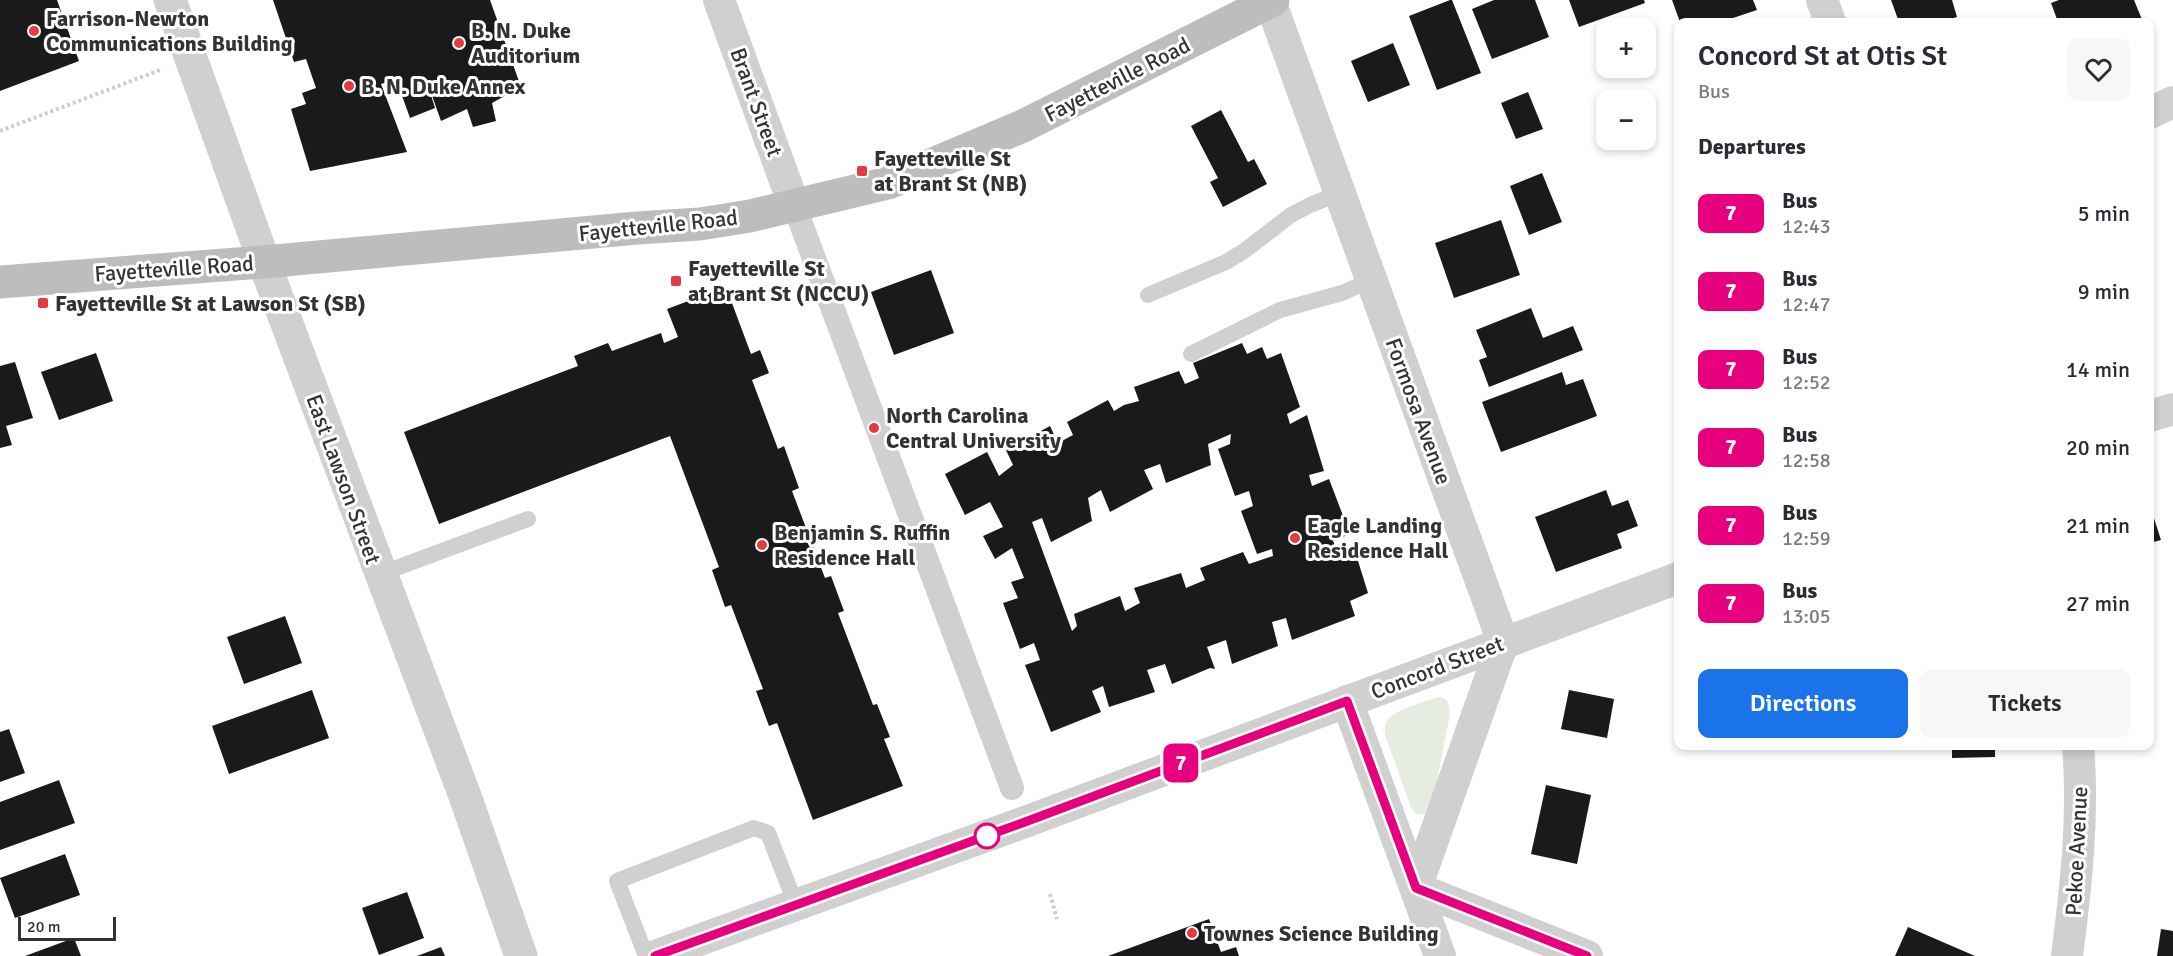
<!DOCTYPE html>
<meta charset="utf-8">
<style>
body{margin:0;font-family:Signika,sans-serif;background:#f7f7f7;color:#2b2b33;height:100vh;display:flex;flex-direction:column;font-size:22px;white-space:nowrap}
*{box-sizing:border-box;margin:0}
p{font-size:20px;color:#7c7c81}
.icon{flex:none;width:33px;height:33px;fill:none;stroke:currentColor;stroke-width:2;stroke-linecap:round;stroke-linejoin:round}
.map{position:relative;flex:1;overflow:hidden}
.sheet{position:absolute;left:1674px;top:18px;width:480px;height:732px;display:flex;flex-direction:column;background:#fff;border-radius:12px;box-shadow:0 3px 9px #0003}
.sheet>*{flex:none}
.badge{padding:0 12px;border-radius:9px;font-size:21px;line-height:39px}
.fabs{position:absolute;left:1596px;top:18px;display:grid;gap:12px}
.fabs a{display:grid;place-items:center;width:60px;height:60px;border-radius:12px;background:#fff;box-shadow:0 3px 9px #0003;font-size:30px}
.scale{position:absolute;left:18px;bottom:15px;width:98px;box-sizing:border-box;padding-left:6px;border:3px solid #333;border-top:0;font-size:16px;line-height:21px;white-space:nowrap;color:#333;-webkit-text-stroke:4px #fff;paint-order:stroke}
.map>.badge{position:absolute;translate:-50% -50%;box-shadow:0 0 0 3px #fff}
h2{padding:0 24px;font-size:22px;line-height:54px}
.round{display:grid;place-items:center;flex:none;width:63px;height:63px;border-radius:12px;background:#f7f7f7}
.head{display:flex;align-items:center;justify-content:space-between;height:102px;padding:0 24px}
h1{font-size:28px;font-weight:600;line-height:45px}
.button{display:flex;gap:12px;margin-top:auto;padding:12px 24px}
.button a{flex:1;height:69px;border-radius:12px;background:#1a73e8;color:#fff;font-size:24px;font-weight:600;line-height:69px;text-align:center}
.button a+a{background:#f7f7f7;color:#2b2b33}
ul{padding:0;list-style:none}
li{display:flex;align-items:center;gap:18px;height:78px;padding:0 24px}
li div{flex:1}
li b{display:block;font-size:22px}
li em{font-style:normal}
li .badge{min-width:66px;font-weight:700;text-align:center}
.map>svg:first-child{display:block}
</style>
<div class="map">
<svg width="2173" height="956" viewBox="0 0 2173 956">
<rect width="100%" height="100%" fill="#fff"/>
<path fill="#e6ecdf" d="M 1440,697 C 1451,700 1450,710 1449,719 L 1432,806 L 1424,814 C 1417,815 1414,813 1411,807 L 1385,735 C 1385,729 1385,722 1390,717 C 1399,709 1428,700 1440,697 Z"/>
<g fill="#1a1a1a" fill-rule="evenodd">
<path d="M 0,0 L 57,0 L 79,61 L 0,91 Z"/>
<path d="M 273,0 L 490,0 L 521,87 L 492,103 L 496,121 L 473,127 L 467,109 L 441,121 L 425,76 L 435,108 L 410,118 L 396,79 L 381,84 L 407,152 L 310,171 L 291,109 L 306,104 L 302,93 L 316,88 L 306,59 L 294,62 Z"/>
<path d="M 1450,0 L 1452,0 L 1481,73 L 1437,90 L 1409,16 Z"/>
<path d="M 1494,0 L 1535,0 L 1549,37 L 1492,59 L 1472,9 Z"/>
<path d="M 1569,0 L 1644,0 L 1645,3 L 1579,27 Z"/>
<path d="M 1672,0 L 1753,0 L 1757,10 L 1721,22 L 1680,22 Z"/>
<path d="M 1891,0 L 1952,0 L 1957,17 L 1940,22 L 1899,22 Z"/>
<path d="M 2059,0 L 2134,0 L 2143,22 L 2058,22 L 2051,3 Z"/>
<path d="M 1393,43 L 1410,85 L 1368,102 L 1351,61 Z"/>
<path d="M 1528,92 L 1543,129 L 1516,139 L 1501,103 Z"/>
<path d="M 1221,110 L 1248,162 L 1254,159 L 1267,184 L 1223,207 L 1210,182 L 1218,178 L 1191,126 Z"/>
<path d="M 1542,173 L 1562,222 L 1529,235 L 1510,186 Z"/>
<path d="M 1501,220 L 1520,275 L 1454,298 L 1435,243 Z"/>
<path d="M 931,270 L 954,333 L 894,355 L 871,292 Z"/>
<path d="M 726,287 L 751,354 L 760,350 L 769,373 L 752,380 L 778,449 L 784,446 L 799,488 L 792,491 L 825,578 L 831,576 L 844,611 L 838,613 L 873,705 L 877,704 L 890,737 L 884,739 L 903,786 L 813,820 L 777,723 L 769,726 L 756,691 L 763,689 L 731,605 L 725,607 L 712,570 L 719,567 L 670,436 L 439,524 L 404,432 L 578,366 L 574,356 L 608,343 L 612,351 L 661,333 L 664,343 L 678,337 L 667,309 Z"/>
<path d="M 1531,308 L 1543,338 L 1573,326 L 1583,350 L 1489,387 L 1479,360 L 1487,357 L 1476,330 Z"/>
<path d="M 1242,343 L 1247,354 L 1262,347 L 1267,359 L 1281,353 L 1300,407 L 1287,414 L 1290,424 L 1307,415 L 1324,471 L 1309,475 L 1312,486 L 1329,479 L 1350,534 L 1333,541 L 1338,552 L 1353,545 L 1368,593 L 1350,601 L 1355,616 L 1292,640 L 1286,618 L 1272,622 L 1278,646 L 1232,664 L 1226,640 L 1207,647 L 1215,669 L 1210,668 L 1172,684 L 1165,664 L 1147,670 L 1155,692 L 1109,707 L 1103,686 L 1092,691 L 1101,712 L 1051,732 L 1025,665 L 1040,660 L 1034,643 L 1020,649 L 1003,603 L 1018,598 L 1011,582 L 1024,578 L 1012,548 L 995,559 L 983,536 L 1003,527 L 990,502 L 965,515 L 945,474 L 987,452 L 999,476 L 1013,465 L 1006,450 L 1050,426 L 1058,443 L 1073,435 L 1067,422 L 1108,400 L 1114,411 L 1124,405 L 1139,401 L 1134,387 L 1179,371 L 1185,384 L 1199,378 L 1193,363 ZM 1231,434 L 1230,444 L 1218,449 L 1235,496 L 1249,491 L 1253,506 L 1241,511 L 1257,554 L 1272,549 L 1273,556 L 1249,564 L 1243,552 L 1200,568 L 1205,580 L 1186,588 L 1181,573 L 1134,588 L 1140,603 L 1125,611 L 1120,596 L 1074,614 L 1077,626 L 1072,631 L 1032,522 L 1042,518 L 1051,542 L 1092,521 L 1088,498 L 1101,490 L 1110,512 L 1153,489 L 1144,470 L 1160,464 L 1166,483 L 1211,465 L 1208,444 Z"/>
<path d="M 96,353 L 113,401 L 59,420 L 41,372 Z"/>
<path d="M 15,362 L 33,418 L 6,426 L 12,445 L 0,448 L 0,366 Z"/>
<path d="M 1562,372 L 1566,385 L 1583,379 L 1597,416 L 1501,452 L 1482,402 Z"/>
<path d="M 1606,490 L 1612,506 L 1628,500 L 1638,526 L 1617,534 L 1622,548 L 1556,572 L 1535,517 Z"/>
<path d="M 2150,506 L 2161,540 L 2150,543 Z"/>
<path d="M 285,616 L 302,663 L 244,684 L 227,637 Z"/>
<path d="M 312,690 L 329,738 L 229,774 L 212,726 Z"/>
<path d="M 1569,690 L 1614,699 L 1607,738 L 1561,729 Z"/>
<path d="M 9,729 L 25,773 L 0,782 L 0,732 Z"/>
<path d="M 1952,746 L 1995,746 L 1995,757 L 1952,758 Z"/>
<path d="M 59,780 L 75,823 L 0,850 L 0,802 Z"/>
<path d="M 1546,785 L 1591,795 L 1577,864 L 1531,854 Z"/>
<path d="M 65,854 L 80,895 L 15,918 L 0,878 Z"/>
<path d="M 407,892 L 424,938 L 379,955 L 362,908 Z"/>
<path d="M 1209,919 L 1221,952 L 1236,947 L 1239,956 L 1108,956 Z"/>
<path d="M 1908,927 L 1975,956 L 1895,956 Z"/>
<path d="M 2161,929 L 2173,931 L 2173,956 L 2157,956 Z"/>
<path d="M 74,938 L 81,956 L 25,956 Z"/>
<path d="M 441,947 L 445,956 L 417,956 Z"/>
</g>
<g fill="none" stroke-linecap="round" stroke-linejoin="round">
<g stroke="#cdcdcd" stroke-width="4" stroke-dasharray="3 3" stroke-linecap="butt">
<path d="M 0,131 L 160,70"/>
<path d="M 1050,894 L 1057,919"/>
</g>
<g stroke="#d0d0d0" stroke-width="16">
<path d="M 1148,295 L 1226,262 L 1244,251 L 1291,215 L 1310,205 L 1340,193"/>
<path d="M 1191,354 L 1280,310 L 1342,293 L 1372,280"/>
<path d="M 380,574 L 528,519"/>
<path d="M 646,956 L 617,881 L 754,828 L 768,833 L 796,905"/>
</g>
<path stroke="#d0d0d0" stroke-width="24" d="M 794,205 L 1012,788"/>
<g stroke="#d0d0d0" stroke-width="32">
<path d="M 719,0 L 794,205"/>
<path d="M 1822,0 L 1830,22"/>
<path d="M 1270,1 L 1503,642 L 1416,888"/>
<path d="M 2150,113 L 2173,102"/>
<path d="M 2150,416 L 2173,409"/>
<path d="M 1347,701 L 1440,956"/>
<path d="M 1416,888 L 1587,956"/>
<path d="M 655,956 L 1025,822 L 1678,578"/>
<path d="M 2067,956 C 2076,886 2084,816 2078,746"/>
</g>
<path stroke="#d0d0d0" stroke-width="33" d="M 170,0 L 275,292 L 465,796 L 521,956"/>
<path stroke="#bdbdbd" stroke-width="33" d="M 0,282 L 263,262 L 637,228 L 700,224 L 750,216 L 888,183 L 1023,126 L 1273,0"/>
</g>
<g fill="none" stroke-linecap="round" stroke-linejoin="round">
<g stroke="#fff" stroke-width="14">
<path id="line" d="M 655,956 L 1025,822 L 1347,701 L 1416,888 L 1587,956"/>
</g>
<use href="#line" stroke="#e6007e" stroke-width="9"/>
</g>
<g fill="#e63946" stroke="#fff" stroke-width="2">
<circle cx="34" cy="31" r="6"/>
<circle cx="459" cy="43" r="6"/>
<circle cx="349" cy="86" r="6"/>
<rect x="856" y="165" width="12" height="12" rx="3"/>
<rect x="670" y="275" width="12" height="12" rx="3"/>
<rect x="37" y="297" width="12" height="12" rx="3"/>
<circle cx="874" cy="428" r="6"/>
<circle cx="1295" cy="538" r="6"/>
<circle cx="762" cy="545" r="6"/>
<circle cx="1192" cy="933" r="6"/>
</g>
<circle fill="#fff" stroke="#e6007e" stroke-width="3" cx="987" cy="836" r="12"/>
<g text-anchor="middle" stroke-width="6" stroke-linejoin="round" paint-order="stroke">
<g font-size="22" font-weight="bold" fill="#333" stroke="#fff" text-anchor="start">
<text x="46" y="26">Farrison-Newton<tspan x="46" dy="25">Communications Building</tspan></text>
<text x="471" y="38">B. N. Duke<tspan x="471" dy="25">Auditorium</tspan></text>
<text x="361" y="94">B. N. Duke Annex</text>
<text x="874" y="166">Fayetteville St<tspan x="874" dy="25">at Brant St (NB)</tspan></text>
<text x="688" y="276">Fayetteville St<tspan x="688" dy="25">at Brant St (NCCU)</tspan></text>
<text x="55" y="311">Fayetteville St at Lawson St (SB)</text>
<text x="886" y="423">North Carolina<tspan x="886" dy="25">Central University</tspan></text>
<text x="1307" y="533">Eagle Landing<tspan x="1307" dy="25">Residence Hall</tspan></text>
<text x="774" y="540">Benjamin S. Ruffin<tspan x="774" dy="25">Residence Hall</tspan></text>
<text x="1204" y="941">Townes Science Building</text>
</g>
<g font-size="22" fill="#333" stroke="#fff">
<text transform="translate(1117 79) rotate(-27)" y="8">Fayetteville Road</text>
<text transform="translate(757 102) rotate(70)" y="8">Brant Street</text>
<text transform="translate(658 225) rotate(-6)" y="8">Fayetteville Road</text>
<text transform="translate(174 268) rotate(-4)" y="8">Fayetteville Road</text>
<text transform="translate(1419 411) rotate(70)" y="8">Formosa Avenue</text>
<text transform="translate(344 479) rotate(70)" y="8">East Lawson Street</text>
<text transform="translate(1437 667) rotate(-21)" y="8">Concord Street</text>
<text transform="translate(2076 851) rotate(-87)" y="8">Pekoe Avenue</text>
</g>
</g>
</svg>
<div class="fabs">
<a>+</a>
<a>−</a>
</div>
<div class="scale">20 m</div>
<b class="badge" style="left:1181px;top:763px;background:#e6007e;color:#fff">7</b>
<section class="sheet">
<div class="head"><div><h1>Concord St at Otis St</h1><p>Bus</p></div><a class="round"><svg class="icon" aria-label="heart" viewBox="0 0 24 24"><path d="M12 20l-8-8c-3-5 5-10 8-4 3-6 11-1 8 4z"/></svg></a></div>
<h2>Departures</h2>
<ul>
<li><span class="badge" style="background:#e6007e;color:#fff">7</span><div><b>Bus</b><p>12:43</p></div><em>5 min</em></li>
<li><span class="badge" style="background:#e6007e;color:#fff">7</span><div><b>Bus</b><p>12:47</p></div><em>9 min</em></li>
<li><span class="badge" style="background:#e6007e;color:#fff">7</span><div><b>Bus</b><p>12:52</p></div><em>14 min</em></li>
<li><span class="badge" style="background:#e6007e;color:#fff">7</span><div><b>Bus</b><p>12:58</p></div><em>20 min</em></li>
<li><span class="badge" style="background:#e6007e;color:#fff">7</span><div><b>Bus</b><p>12:59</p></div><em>21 min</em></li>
<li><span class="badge" style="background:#e6007e;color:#fff">7</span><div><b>Bus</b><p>13:05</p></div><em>27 min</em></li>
</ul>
<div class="button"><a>Directions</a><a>Tickets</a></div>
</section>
</div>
